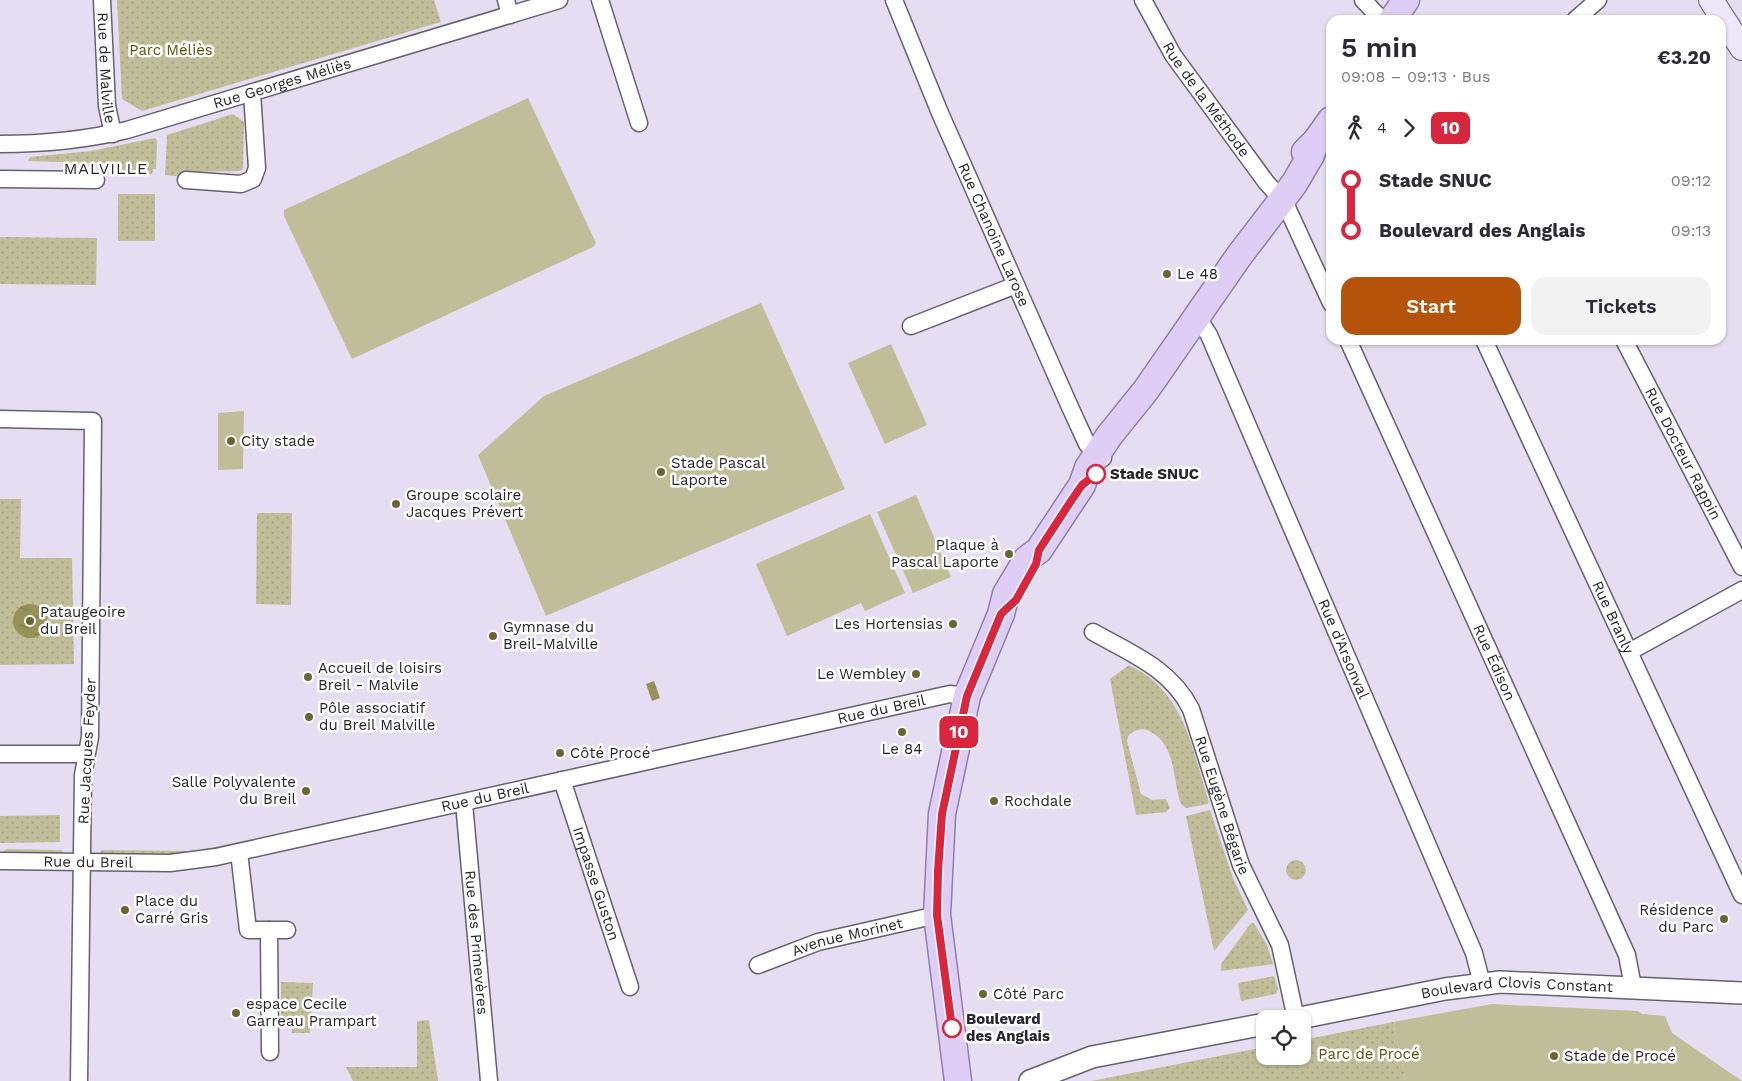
<!DOCTYPE html>
<meta charset="utf-8">
<style>
body{margin:0;font-family:"Work Sans",sans-serif;background:#f2f2f3;color:#2b2b33;height:100vh;display:flex;flex-direction:column;font-size:19px;white-space:nowrap}
*{box-sizing:border-box;margin:0}
p{font-size:16px;color:#7c7c81}
.icon{flex:none;width:28px;height:28px;fill:none;stroke:currentColor;stroke-width:2;stroke-linecap:round;stroke-linejoin:round}
.map{position:relative;flex:1;overflow:hidden}
.side{position:absolute;left:1326px;top:15px;width:400px;height:330px;display:flex;flex-direction:column;background:#fff;border-radius:15px;box-shadow:0 1px 4px #0004}
.side>*{flex:none}
.badge{padding:0 10px;border-radius:8px;font-size:18px;line-height:32px}
.fabs{position:absolute;left:1256px;top:1010px;display:grid;gap:10px}
.fabs a{display:grid;place-items:center;width:55px;height:55px;border-radius:10px;background:#fff;box-shadow:0 1px 4px #0004;font-size:25px}
.map>.badge{position:absolute;translate:-50% -50%;box-shadow:0 0 0 2px #fff}
.legs{display:flex;align-items:center;gap:8px;height:55px;padding:0 15px;font-size:16px}
.legs p{margin-inline-start:auto}
.summary{display:flex;align-items:center;justify-content:space-between;height:85px;padding:0 15px}
h1{font-size:28px;font-weight:600;line-height:38px}
.cta{display:flex;gap:10px;margin-top:auto;padding:10px 15px}
.cta a{flex:1;height:58px;border-radius:15px;background:#b45309;color:#fff;font-size:20px;font-weight:600;line-height:58px;text-align:center}
.cta a+a{background:#f2f2f3;color:#2b2b33}
ul{padding:0 15px;list-style:none}
li{display:flex;align-items:center;gap:18px;height:50px;font-size:19px}
li i{display:grid;place-items:center;width:8px;height:100%;margin:0 6px;background:currentColor}
li i::after{content:'';width:12px;height:12px;margin:-6px;border:4px solid;border-radius:50%;background:#fff}
li p{margin-inline-start:auto}
li:first-child i{background:linear-gradient(#0000 50%,currentColor 0)}
li:last-child i{background:linear-gradient(currentColor 50%,#0000 0)}
.map>svg:first-child{display:block}
</style>
<div class="map">
<svg width="1742" height="1081" viewBox="0 0 1742 1081">
<defs>
<pattern id="green-dots" width="8" height="8" patternUnits="userSpaceOnUse" patternTransform="scale(1.25)"><rect width="8" height="8" fill="#c0bd99"/><path d="M2 2h.1M6 6h.1" fill="none" stroke="#a5a284" stroke-width="1.8" stroke-linecap="round"/></pattern>
<pattern id="water-ripples" width="26" height="14" patternUnits="userSpaceOnUse" patternTransform="scale(1.25)"><rect width="26" height="14" fill="#989258"/><path d="M2 4q2-2 4 0t4 0M15 11q2-2 4 0t4 0" fill="none" stroke="#7c7749"/></pattern>
</defs>
<rect width="100%" height="100%" fill="#e5def2"/>
<g fill="url(#green-dots)">
<path d="M 117,0 L 434,0 L 441,22 L 142,111 L 122,99 Z"/>
<path d="M 233,114 L 244,122 L 243,169 L 240,171 L 182,172 L 176,176 L 165,175 L 167,135 Z"/>
<path d="M 155,138 L 157,140 L 156,169 L 153,169 L 152,174 L 122,174 L 122,164 L 28,161 L 30,157 L 91,151 Z"/>
<rect x="118" y="194" width="37" height="47"/>
<path d="M 0,237 L 97,238 L 96,285 L 0,284 Z"/>
<path d="M 0,499 L 21,499 L 20,558 L 72,558 L 74,664 L 0,665 Z"/>
<path d="M 257,513 L 292,513 L 291,605 L 256,604 Z"/>
<path d="M 1129,665 C 1186,693 1191,747 1209,802 L 1208,804 L 1186,808 L 1181,804 C 1172,780 1177,744 1149,731 C 1141,727 1134,730 1128,736 L 1127,741 L 1141,794 L 1152,800 L 1166,799 L 1170,808 L 1166,812 L 1136,815 L 1110,679 Z"/>
<path d="M 1210,810 L 1233,878 L 1248,910 L 1214,951 L 1186,816 Z"/>
<path d="M 60,815 L 60,842 L 0,843 L 0,816 Z"/>
<path d="M 252,839 L 252,842 C 200,855 154,856 100,856 L 101,850 L 196,851 Z"/>
<path d="M 7,849 L 60,850 L 63,852 L 63,855 L 3,854 L 3,851 Z"/>
<circle cx="1296" cy="870" r="10"/>
<path d="M 1251,923 L 1254,923 L 1267,945 L 1273,964 L 1221,971 L 1221,964 Z"/>
<path d="M 1274,976 L 1278,989 L 1276,994 L 1241,1001 L 1238,983 Z"/>
<path d="M 281,982 L 313,983 L 310,1033 L 292,1033 L 292,1028 L 281,1027 Z"/>
<path d="M 429,1020 L 438,1081 L 353,1081 L 346,1067 L 417,1067 L 417,1021 Z"/>
<path d="M 1393,1022 L 1406,1081 L 1091,1081 L 1265,1047 L 1265,1056 L 1302,1056 L 1303,1040 Z"/>
</g>
<g fill="#c0bd99">
<path d="M 528,98 L 596,243 L 593,247 L 352,359 L 284,216 L 284,210 Z"/>
<path d="M 761,303 L 845,489 L 546,616 L 478,455 L 544,396 Z"/>
<path d="M 891,344 L 927,425 L 885,444 L 848,363 Z"/>
<path d="M 244,411 L 243,469 L 218,470 L 218,413 Z"/>
<path d="M 916,495 L 951,577 L 913,593 L 877,512 Z"/>
<path d="M 870,514 L 905,593 L 865,611 L 861,603 L 787,636 L 756,564 Z"/>
<path d="M 1492,1004 L 1638,1011 L 1642,1014 L 1665,1016 L 1672,1033 L 1742,1081 L 1406,1081 L 1393,1022 Z"/>
</g>
<g fill="url(#water-ripples)">
<circle cx="30" cy="621" r="17"/>
<path d="M 654,681 L 660,698 L 652,701 L 646,684 Z"/>
</g>
<g fill="none" stroke-linecap="round" stroke-linejoin="round">
<g stroke="#666071" stroke-width="19">
<g id="minor">
<path id="s1" d="M 102,0 L 107,106 L 113,134"/>
<path d="M 506,0 L 510,15"/>
<path d="M 600,0 L 639,123"/>
<path id="s2" d="M 894,0 L 940,113 L 1070,407 L 1087,444 L 1103,458"/>
<path id="s3" d="M 1143,0 L 1173,55 L 1266,182 L 1285,203 L 1331,303"/>
<path d="M 1363,0 L 1382,20"/>
<path d="M 1575,20 L 1598,0"/>
<path id="s4" d="M 0,144 C 43,144 85,140 127,130 L 559,0"/>
<path d="M 0,179 L 96,180"/>
<path d="M 186,180 L 241,184 L 253,179 L 257,168 L 252,93"/>
<path id="s5" d="M 1197,316 L 1209,335 L 1474,953 L 1482,984"/>
<path d="M 911,326 L 1016,285"/>
<path id="s6" d="M 1348,340 L 1627,955 L 1633,987"/>
<path id="s7" d="M 1484,340 L 1742,895"/>
<path id="s8" d="M 1624,340 L 1742,567"/>
<path d="M 0,419 L 93,421 L 90,737 L 83,775 L 79,1081"/>
<path id="s9" d="M 1093,632 C 1130,653 1170,668 1191,709 L 1241,865 L 1280,945 L 1296,1019"/>
<path d="M 1629,652 L 1742,590"/>
<path d="M 0,754 L 86,754"/>
<path id="s10" d="M 562,780 L 630,987"/>
<path id="s11" d="M 464,803 L 489,1081"/>
<path d="M 239,852 L 248,930 L 269,930 L 270,1052"/>
<path id="s12" d="M 0,861 L 170,863 L 216,857 L 950,694 L 967,696"/>
<path d="M 269,930 L 287,930"/>
<path id="s13" d="M 758,965 L 818,942 L 937,915"/>
</g>
</g>
<g stroke="#666071" stroke-width="24">
<g id="tertiary">
<path id="s14" d="M 1295,1019 L 1445,989 L 1500,982 L 1742,993"/>
<path d="M 1030,1081 L 1092,1057 L 1265,1024"/>
</g>
</g>
<g stroke="#666071" stroke-width="26">
<path id="secondary" d="M 1711,0 L 1742,48"/>
</g>
<g stroke="#907dab" stroke-width="29">
<g id="primary">
<path d="M 1392,20 L 1406,0"/>
<path d="M 1305,152 L 1316,141 L 1331,120"/>
<path d="M 958,1081 L 937,915 L 942,814 L 967,696 L 1001,614 L 1006,594 L 1027,559 L 1039,550 L 1082,485 L 1088,468 L 1109,436 L 1146,390 L 1239,256 L 1294,184 L 1311,155 L 1316,141"/>
</g>
</g>
<use href="#minor" stroke="#fff" stroke-width="16"/>
<use href="#tertiary" stroke="#fff" stroke-width="21"/>
<use href="#secondary" stroke="#eee6fa" stroke-width="24"/>
<use href="#primary" stroke="#decef5" stroke-width="26"/>
</g>
<g fill="none" stroke-linecap="round" stroke-linejoin="round">
<g stroke="#fff" stroke-width="11">
<path id="line-1" d="M 952,1028 L 937,915 L 938,871 L 942,814 L 967,696 L 1001,614 L 1016,600 L 1036,564 L 1039,550 L 1071,501 L 1082,485 L 1096,474"/>
</g>
<use href="#line-1" stroke="#d7263d" stroke-width="8"/>
</g>
<g fill="#696431" stroke="#fff" stroke-width="2">
<circle cx="1167" cy="274" r="5"/>
<circle cx="231" cy="441" r="5"/>
<circle cx="661" cy="472" r="5"/>
<circle cx="396" cy="504" r="5"/>
<circle cx="1009" cy="554" r="5"/>
<circle cx="30" cy="621" r="5"/>
<circle cx="953" cy="624" r="5"/>
<circle cx="493" cy="636" r="5"/>
<circle cx="916" cy="674" r="5"/>
<circle cx="308" cy="677" r="5"/>
<circle cx="309" cy="717" r="5"/>
<circle cx="902" cy="732" r="5"/>
<circle cx="560" cy="753" r="5"/>
<circle cx="306" cy="791" r="5"/>
<circle cx="994" cy="801" r="5"/>
<circle cx="125" cy="910" r="5"/>
<circle cx="1724" cy="919" r="5"/>
<circle cx="983" cy="994" r="5"/>
<circle cx="236" cy="1013" r="5"/>
<circle cx="1554" cy="1056" r="5"/>
</g>
<g fill="#fff" stroke="#d7263d" stroke-width="2.5">
<circle cx="1096" cy="474" r="9"/>
<circle cx="952" cy="1028" r="9"/>
</g>
<g text-anchor="middle" stroke-width="5" stroke-linejoin="round" paint-order="stroke">
<g font-size="15" fill="#5b540b" stroke="#fff">
<text x="171" y="55">Parc Méliès</text>
<text x="1369" y="1059">Parc de Procé</text>
</g>
<g font-size="15" fill="#28252c" stroke="#fff">
<text dy="5" stroke="none"><textPath href="#s1" startOffset="68">Rue de Malville</textPath></text>
<text dy="5" stroke="none"><textPath href="#s4" startOffset="290">Rue Georges Méliès</textPath></text>
<text dy="5" stroke="none"><textPath href="#s3" startOffset="118">Rue de la Méthode</textPath></text>
<text dy="5" stroke="none"><textPath href="#s2" startOffset="255">Rue Chanoine Larose</textPath></text>
<text dy="5" stroke="none"><textPath href="#s8" startOffset="128">Rue Docteur Rappin</textPath></text>
<text dy="5" stroke="none"><textPath href="#s7" startOffset="306">Rue Branly</textPath></text>
<text dy="5" stroke="none"><textPath href="#s5" startOffset="364">Rue d'Arsonval</textPath></text>
<text dy="5" stroke="none"><textPath href="#s6" startOffset="354">Rue Édison</textPath></text>
<text dy="5" stroke="none"><textPath href="#s12" startOffset="898">Rue du Breil</textPath></text>
<text transform="translate(87 751) rotate(-87)" y="5">Rue Jacques Feyder</text>
<text dy="5" stroke="none"><textPath href="#s12" startOffset="492">Rue du Breil</textPath></text>
<text dy="5" stroke="none"><textPath href="#s9" startOffset="228">Rue Eugène Bégarie</textPath></text>
<text dy="5" stroke="none"><textPath href="#s12" startOffset="88">Rue du Breil</textPath></text>
<text dy="5" stroke="none"><textPath href="#s10" startOffset="109">Impasse Guston</textPath></text>
<text dy="5" stroke="none"><textPath href="#s13" startOffset="94">Avenue Morinet</textPath></text>
<text dy="5" stroke="none"><textPath href="#s11" startOffset="140">Rue des Primevères</textPath></text>
<text dy="5" stroke="none"><textPath href="#s14" startOffset="225">Boulevard Clovis Constant</textPath></text>
</g>
<g font-size="15" fill="#28252c" stroke="#fff" text-anchor="start">
<text x="1177" y="279">Le 48</text>
<text x="241" y="446">City stade</text>
<text x="671" y="468">Stade Pascal<tspan x="671" dy="17">Laporte</tspan></text>
<text x="406" y="500">Groupe scolaire<tspan x="406" dy="17">Jacques Prévert</tspan></text>
<text x="999" y="550" text-anchor="end">Plaque à<tspan x="999" dy="17">Pascal Laporte</tspan></text>
<text x="40" y="617">Pataugeoire<tspan x="40" dy="17">du Breil</tspan></text>
<text x="943" y="629" text-anchor="end">Les Hortensias</text>
<text x="503" y="632">Gymnase du<tspan x="503" dy="17">Breil-Malville</tspan></text>
<text x="318" y="673">Accueil de loisirs<tspan x="318" dy="17">Breil - Malvile</tspan></text>
<text x="906" y="679" text-anchor="end">Le Wembley</text>
<text x="319" y="713">Pôle associatif<tspan x="319" dy="17">du Breil Malville</tspan></text>
<text x="902" y="754" text-anchor="middle">Le 84</text>
<text x="570" y="758">Côté Procé</text>
<text x="296" y="787" text-anchor="end">Salle Polyvalente<tspan x="296" dy="17">du Breil</tspan></text>
<text x="1004" y="806">Rochdale</text>
<text x="135" y="906">Place du<tspan x="135" dy="17">Carré Gris</tspan></text>
<text x="1714" y="915" text-anchor="end">Résidence<tspan x="1714" dy="17">du Parc</tspan></text>
<text x="993" y="999">Côté Parc</text>
<text x="246" y="1009">espace Cecile<tspan x="246" dy="17">Garreau Prampart</tspan></text>
<text x="1564" y="1061">Stade de Procé</text>
</g>
<g font-size="15" font-weight="bold" fill="#28252c" stroke="#fff" text-anchor="start">
<text x="1110" y="479">Stade SNUC</text>
<text x="966" y="1024">Boulevard<tspan x="966" dy="17">des Anglais</tspan></text>
</g>
<g font-size="16" letter-spacing="1" fill="#28252c" stroke="#fff">
<text x="106" y="174">MALVILLE</text>
</g>
</g>
</svg>
<div class="fabs">
<a><svg class="icon" aria-label="locate" viewBox="0 0 24 24"><circle cx="12" cy="12" r="6"/><path d="M12 2v4M12 18v4M2 12h4M18 12h4"/></svg></a>
</div>
<b class="badge" style="left:959px;top:732px;background:#d7263d;color:#fff">10</b>
<section class="side">
<div class="summary"><div><h1>5 min</h1><p>09:08 – 09:13 · Bus</p></div><b>€3.20</b></div>
<div class="legs"><svg class="icon" aria-label="walk" viewBox="0 0 24 24"><circle cx="13" cy="4" r="2"/><path d="M13 8l-2 6 4 7M11 14l-3 7M7 12l3-4h3l4 4"/></svg>4<svg class="icon" aria-label="forward" viewBox="0 0 24 24"><path d="M9 5l7 7-7 7"/></svg><b class="badge" style="background:#d7263d;color:#fff">10</b></div>
<ul>
<li><i style="color:#d7263d"></i><b>Stade SNUC</b><p>09:12</p></li>
<li><i style="color:#d7263d"></i><b>Boulevard des Anglais</b><p>09:13</p></li>
</ul>
<div class="cta"><a>Start</a><a>Tickets</a></div>
</section>
</div>
